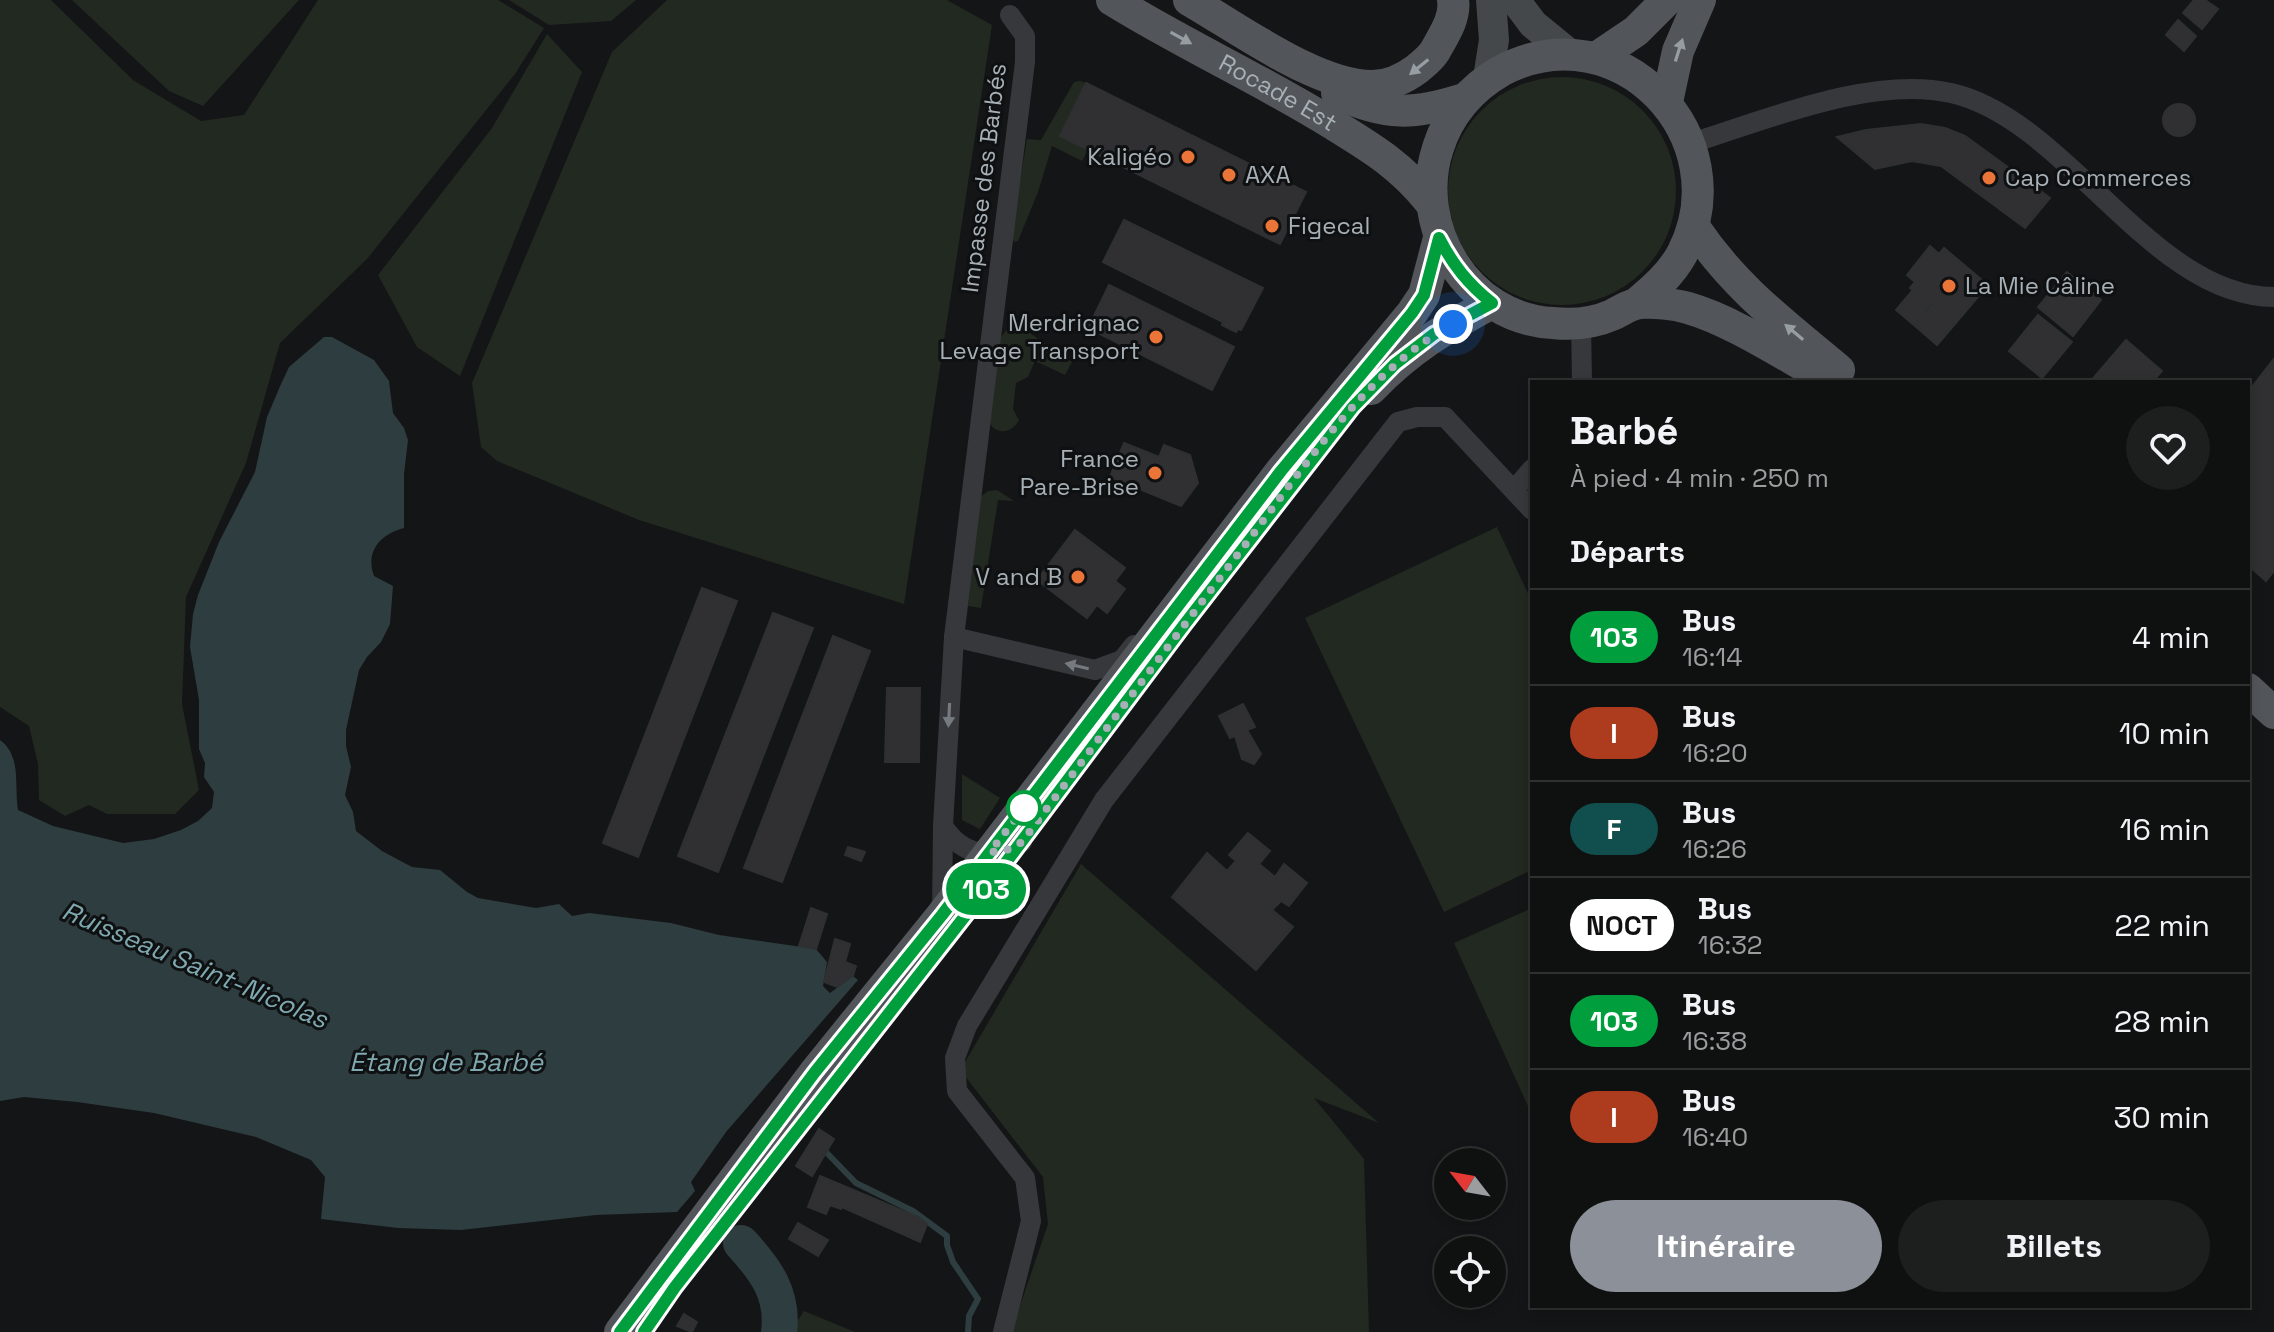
<!DOCTYPE html>
<html lang="fr">
<meta charset="utf-8">
<style>
body{margin:0;font-family:"Space Grotesk",sans-serif;background:#1d1e1e;color:#f1f3f6;height:100vh;display:flex;flex-direction:column;font-size:30px;white-space:nowrap}
*{box-sizing:border-box;margin:0}
p{font-size:26px;color:#9b9d9f}
.icon{flex:none;width:44px;height:44px;fill:none;stroke:currentColor;stroke-width:2;stroke-linecap:round;stroke-linejoin:round}
.map{position:relative;flex:1;overflow:hidden}
.drawer{position:absolute;left:1530px;top:380px;width:720px;height:928px;display:flex;flex-direction:column;background:#0f1010;border-radius:0px;box-shadow:0 4px 12px #0003,0 0 0 2px #2f3030}
.drawer>*{flex:none}
.badge{padding:0 16px;border-radius:26px;font-size:28px;line-height:52px}
.needle{width:52px;rotate:301deg}
.controls{position:absolute;left:1434px;top:1148px;display:grid;gap:16px}
.controls a{display:grid;place-items:center;width:72px;height:72px;border-radius:50%;background:#0f1010;box-shadow:0 4px 12px #0003,0 0 0 2px #2f3030;font-size:40px}
.you{position:absolute;width:40px;height:40px;margin:-20px;border:6px solid #fff;border-radius:50%;background:#1a73e8;box-shadow:0 0 0 12px #1a73e833}
.map>.badge{position:absolute;translate:-50% -50%;box-shadow:0 0 0 4px #fff}
h2{padding:0 40px;font-size:30px;line-height:72px}
.round{display:grid;place-items:center;flex:none;width:84px;height:84px;border-radius:42px;background:#1d1e1e}
.overview{display:flex;align-items:center;justify-content:space-between;height:136px;padding:0 40px}
h1{font-size:38px;font-weight:800;line-height:60px}
.button{display:flex;gap:16px;margin-top:auto;padding:16px 40px}
.button a{flex:1;height:92px;border-radius:48px;background:#8c9099;color:#fff;font-size:32px;font-weight:800;line-height:92px;text-align:center}
.button a+a{background:#1d1e1e;color:#f1f3f6}
ul{padding:0;list-style:none}
li{display:flex;align-items:center;gap:24px;height:96px;padding:0 40px;border-top:2px solid #2f3030}
li div{flex:1}
li b{display:block;font-size:30px}
li em{font-style:normal}
li .badge{min-width:88px;font-weight:700;text-align:center}
.map>svg:first-child{display:block}
</style>
<div class="map">
<svg width="2274" height="1332" viewBox="0 0 2274 1332">
<rect width="100%" height="100%" fill="#141516"/>
<g fill="#222921">
<path d="M 0,0 L 51,0 L 133,80 L 201,121 L 244,115 L 318,0 L 498,0 L 544,28 L 515,74 L 367,259 L 280,343 L 246,463 L 186,597 L 182,704 L 199,790 L 175,814 L 107,814 L 89,805 L 65,816 L 39,800 L 38,764 L 29,726 L 0,707 Z"/>
<path d="M 72,0 L 299,0 L 203,106 L 169,91 Z"/>
<path d="M 509,0 L 636,0 L 611,21 L 549,25 Z"/>
<path d="M 667,0 L 947,0 L 992,25 L 904,604 L 639,520 L 497,461 L 481,447 L 472,383 L 612,52 Z"/>
<path d="M 547,34 L 582,72 L 460,376 L 417,347 L 378,275 L 492,128 Z"/>
<circle cx="1562" cy="191" r="114"/>
<path d="M 1080,81 L 1086,83 L 1088,150 L 1082,161 L 1052,146 L 1038,192 L 1018,241 L 1015,242 L 1011,237 L 1027,139 L 1041,140 L 1074,82 Z"/>
<path d="M 1018,325 L 1072,362 L 1065,375 L 1035,361 L 1028,377 L 1016,383 L 1013,409 L 1019,420 C 1013,432 999,436 990,424 L 1000,338 L 1010,326 Z"/>
<path d="M 997,490 L 1014,501 L 998,500 L 981,608 L 968,606 L 980,497 L 988,491 Z"/>
<path d="M 1497,527 L 1532,602 L 1532,870 L 1444,912 L 1305,618 Z"/>
<path d="M 962,774 L 1000,798 L 980,829 L 962,820 Z"/>
<path d="M 1081,864 L 1379,1123 L 1314,1098 L 1364,1159 L 1369,1332 L 1011,1332 L 1048,1224 L 1043,1177 L 965,1076 L 965,1062 Z"/>
<path d="M 1532,908 L 1532,1115 L 1454,943 Z"/>
<path d="M 804,1311 L 855,1332 L 790,1332 Z"/>
</g>
<path fill="#2e3d3f" d="M 324,337 L 332,337 L 374,360 L 389,381 L 393,413 L 404,428 L 408,440 L 404,474 L 404,528 C 380,534 365,552 374,576 L 393,586 L 390,624 L 381,642 L 367,657 L 359,670 L 346,730 L 346,746 L 351,767 L 345,795 L 353,812 L 356,831 L 382,851 L 412,867 L 440,870 L 467,892 L 478,898 L 536,908 L 559,904 L 572,916 L 589,913 L 671,923 L 719,935 L 816,949 L 827,962 L 823,986 L 830,993 L 853,976 L 858,980 L 726,1132 L 691,1182 L 695,1191 L 677,1212 L 596,1215 L 461,1230 L 398,1228 L 321,1219 L 325,1177 L 311,1160 L 256,1137 L 154,1113 L 77,1102 L 24,1097 L 0,1101 L 0,740 C 22,756 14,786 18,810 L 53,826 L 123,843 L 154,839 L 181,830 L 198,821 L 212,808 L 214,792 L 204,777 L 205,763 L 199,749 L 199,700 L 190,647 L 193,614 L 198,595 L 219,542 L 255,472 L 267,417 L 281,384 L 289,367 Z"/>
<g fill="none" stroke-linecap="round" stroke-linejoin="round">
<path stroke="#2e3d3f" stroke-width="6" d="M 826,1152 L 856,1183 L 913,1211 L 947,1236 L 947,1245 L 953,1262 L 978,1299 L 969,1316 L 968,1332"/>
<path stroke="#2e3d3f" stroke-width="36" d="M 741,1243 C 765,1269 784,1294 779,1332"/>
</g>
<g fill="#303032" stroke="#2f3032" stroke-width="2">
<path d="M 2194,0 L 2205,0 L 2218,9 L 2202,29 L 2183,13 Z"/>
<path d="M 2178,20 L 2196,36 L 2184,51 L 2166,35 Z"/>
<path d="M 1086,83 L 1306,192 L 1280,244 L 1060,136 Z"/>
<circle cx="2179" cy="120" r="16"/>
<path d="M 1921,124 L 1945,128 L 1965,136 L 2050,198 L 2025,228 L 1941,166 L 1912,161 L 1875,169 L 1837,137 L 1866,130 Z"/>
<path d="M 1124,220 L 1263,288 L 1241,330 L 1238,329 L 1236,332 L 1222,325 L 1223,322 L 1103,262 Z"/>
<path d="M 1930,246 L 1939,254 L 1944,248 L 1988,285 L 1954,325 L 1910,288 L 1915,282 L 1907,275 Z"/>
<path d="M 2067,272 L 2101,300 L 2073,336 L 2038,307 Z"/>
<path d="M 1109,285 L 1234,347 L 1212,390 L 1088,328 Z"/>
<path d="M 1913,290 L 1930,305 L 1914,325 L 1896,310 Z"/>
<path d="M 1932,306 L 1954,325 L 1937,345 L 1915,326 Z"/>
<path d="M 2038,315 L 2072,342 L 2042,378 L 2009,351 Z"/>
<path d="M 2126,340 L 2162,371 L 2152,382 L 2090,382 Z"/>
<path d="M 2273,360 L 2274,571 L 2266,581 L 2248,565 L 2248,384 L 2252,387 Z"/>
<path d="M 1124,443 L 1159,457 L 1164,445 L 1190,455 L 1198,483 L 1181,506 L 1110,477 Z"/>
<path d="M 1075,530 L 1125,568 L 1087,618 L 1037,580 Z"/>
<path d="M 1115,581 L 1125,589 L 1107,613 L 1097,605 Z"/>
<path d="M 702,588 L 737,601 L 638,857 L 603,843 Z"/>
<path d="M 773,613 L 813,628 L 718,872 L 678,856 Z"/>
<path d="M 833,636 L 870,651 L 782,882 L 744,868 Z"/>
<path d="M 887,688 L 920,688 L 919,762 L 885,762 Z"/>
<path d="M 1243,704 L 1255,727 L 1247,730 L 1261,754 L 1254,764 L 1242,759 L 1235,736 L 1230,738 L 1219,716 Z"/>
<path d="M 1248,833 L 1270,851 L 1259,864 L 1275,877 L 1284,864 L 1307,883 L 1289,906 L 1281,901 L 1272,910 L 1293,927 L 1256,970 L 1172,897 L 1207,853 L 1227,871 L 1236,861 L 1229,855 Z"/>
<path d="M 848,847 L 865,852 L 861,861 L 845,855 Z"/>
<path d="M 811,908 L 827,914 L 816,949 L 799,946 Z"/>
<path d="M 835,939 L 850,944 L 845,962 L 856,966 L 853,976 L 837,987 L 824,982 Z"/>
<path d="M 819,1129 L 834,1139 L 812,1176 L 796,1166 Z"/>
<path d="M 820,1176 L 918,1217 L 927,1224 L 920,1242 L 842,1207 L 841,1209 L 830,1205 L 826,1214 L 808,1207 Z"/>
<path d="M 798,1223 L 828,1240 L 818,1256 L 789,1239 Z"/>
<path d="M 684,1314 L 697,1322 L 692,1332 L 677,1326 Z"/>
</g>
<g fill="none" stroke-linecap="round" stroke-linejoin="round">
<g stroke="#36383b" stroke-width="20">
<path d="M 1691,143 C 1766,120 1872,75 1951,93 C 2067,119 2152,297 2274,297"/>
<path d="M 1581,323 L 1582,382"/>
<path d="M 1514,490 L 1532,469"/>
<path d="M 954,637 L 1095,670 L 1122,660 L 1134,645"/>
<path d="M 943,826 C 964,858 990,858 1022,842"/>
<path d="M 942,915 L 943,826 L 954,637 L 1025,62 L 1025,36 L 1010,15"/>
<path d="M 1003,1332 L 1031,1221 L 1025,1178 L 957,1091 L 955,1058 L 967,1026 L 1104,800 L 1398,422 L 1417,417 L 1445,417 L 1532,510"/>
</g>
<g stroke="#44484b" stroke-width="30">
<path d="M 1515,0 L 1533,24 L 1571,55"/>
<path d="M 1488,78 L 1494,40 L 1491,0"/>
</g>
<g stroke="#52565a" stroke-width="32">
<path id="s1" d="M 1112,0 C 1183,44 1260,79 1331,123 C 1370,147 1401,165 1430,202"/>
<path d="M 1189,0 C 1238,28 1316,86 1372,86 C 1388,86 1405,78 1417,69 C 1424,63 1430,59 1435,51 C 1443,36 1456,18 1453,0"/>
<path d="M 1596,58 L 1636,31 L 1667,0"/>
<path d="M 1337,93 C 1386,116 1413,115 1464,99"/>
<path d="M 1667,102 L 1678,51 L 1700,0"/>
<path d="M 1694,227 C 1735,288 1783,323 1839,370"/>
<path d="M 1637,303 C 1654,289 1671,274 1682,254 C 1742,138 1619,8 1501,71 C 1471,88 1448,115 1438,148 C 1412,226 1467,319 1553,323 C 1573,325 1594,323 1612,315 C 1621,311 1630,304 1640,303 C 1654,302 1674,304 1688,308 C 1734,321 1790,359 1833,382"/>
<path d="M 1371,389 C 1409,349 1444,329 1492,303"/>
<path d="M 2248,689 L 2274,713"/>
<path d="M 620,1332 L 815,1072 L 942,915 L 1281,471 L 1412,313 L 1424,295 L 1439,238"/>
</g>
</g>
<defs><path id="oneway-solid" d="M-6-.8H1V-3.2L6.5 0L1 3.2V.8H-6Z" transform="scale(2)"/></defs>
<g fill="#969ea4">
<use href="#oneway-solid" transform="translate(1181 38) rotate(29)"/>
<use href="#oneway-solid" transform="translate(1679 50) rotate(-72)"/>
<use href="#oneway-solid" transform="translate(1419 67) rotate(141)"/>
<use href="#oneway-solid" transform="translate(1794 332) rotate(-140)"/>
</g>
<g fill="#747a7f">
<use href="#oneway-solid" transform="translate(1077 666) rotate(-167)"/>
<use href="#oneway-solid" transform="translate(949 715) rotate(93)"/>
</g>
<g fill="none" stroke-linecap="round" stroke-linejoin="round">
<g stroke="#fff" stroke-width="18">
<path id="line" d="M 620,1332 L 815,1072 L 942,915 L 1281,471 L 1412,313 L 1424,295 L 1439,238 C 1453,265 1468,284 1492,303 L 1434,334 L 1395,364 L 1353,407 L 1184,625 L 983,893 L 675,1287 L 644,1332"/>
</g>
<use href="#line" stroke="#009e3d" stroke-width="12"/>
<path stroke="#a7b0b6" stroke-width="8" stroke-dasharray="0 14.4" d="M 1024,808 L 1028,803 L 990,852 L 1005,851 L 1022,842 C 1095,744 1168,646 1242,549 C 1302,470 1365,372 1453,324"/>
</g>
<g fill="#eb7538" stroke="#0f1011" stroke-width="3">
<circle cx="1188" cy="157" r="8"/>
<circle cx="1229" cy="175" r="8"/>
<circle cx="1989" cy="178" r="8"/>
<circle cx="1272" cy="226" r="8"/>
<circle cx="1949" cy="286" r="8"/>
<circle cx="1156" cy="337" r="8"/>
<circle cx="1155" cy="473" r="8"/>
<circle cx="1078" cy="577" r="8"/>
</g>
<circle fill="#fff" stroke="#009e3d" stroke-width="4" cx="1024" cy="808" r="16"/>
<g text-anchor="middle" stroke-width="6" stroke-linejoin="round" paint-order="stroke">
<g font-size="24" fill="#a7b0b6" stroke="#0f1011">
<text dy="8" stroke="none"><textPath href="#s1" startOffset="190">Rocade Est</textPath></text>
<text transform="translate(984 178) rotate(-83)" y="8">Impasse des Barbés</text>
</g>
<g font-size="24" fill="#a7b0b6" stroke="#0f1011" text-anchor="end">
<text x="1172" y="165">Kaligéo</text>
<text x="1245" y="183" text-anchor="start">AXA</text>
<text x="2005" y="186" text-anchor="start">Cap Commerces</text>
<text x="1288" y="234" text-anchor="start">Figecal</text>
<text x="1965" y="294" text-anchor="start">La Mie Câline</text>
<text x="1140" y="331">Merdrignac<tspan x="1140" dy="28">Levage Transport</tspan></text>
<text x="1139" y="467">France<tspan x="1139" dy="28">Pare-Brise</tspan></text>
<text x="1062" y="585">V and B</text>
</g>
<g font-size="26" font-style="italic" fill="#7fa9b0" stroke="#0f1011">
<text transform="translate(195 965) rotate(23)" y="9">Ruisseau Saint-Nicolas</text>
<text x="446" y="1071">Étang de Barbé</text>
</g>
</g>
</svg>
<div class="controls">
<a><svg class="needle" viewBox="-14 -14 28 28"><path d="M0-13l5 13h-10z" fill="#e53935"/><path d="M0 13l5-13h-10z" fill="#9b9d9f"/></svg></a>
<a><svg class="icon" aria-label="locate" viewBox="0 0 24 24"><circle cx="12" cy="12" r="6"/><path d="M12 2v4M12 18v4M2 12h4M18 12h4"/></svg></a>
</div>
<div class="you" style="left:1453px;top:324px"></div>
<b class="badge" style="left:986px;top:889px;background:#009e3d;color:#fff">103</b>
<section class="drawer">
<div class="overview"><div><h1>Barbé</h1><p>À pied · 4 min · 250 m</p></div><a class="round"><svg class="icon" aria-label="heart" viewBox="0 0 24 24"><path d="M12 20l-8-8c-3-5 5-10 8-4 3-6 11-1 8 4z"/></svg></a></div>
<h2>Départs</h2>
<ul>
<li><span class="badge" style="background:#009e3d;color:#fff">103</span><div><b>Bus</b><p>16:14</p></div><em>4 min</em></li>
<li><span class="badge" style="background:#ad3c1e;color:#fff">I</span><div><b>Bus</b><p>16:20</p></div><em>10 min</em></li>
<li><span class="badge" style="background:#104f4d;color:#fff">F</span><div><b>Bus</b><p>16:26</p></div><em>16 min</em></li>
<li><span class="badge" style="background:#fff;color:#111">NOCT</span><div><b>Bus</b><p>16:32</p></div><em>22 min</em></li>
<li><span class="badge" style="background:#009e3d;color:#fff">103</span><div><b>Bus</b><p>16:38</p></div><em>28 min</em></li>
<li><span class="badge" style="background:#ad3c1e;color:#fff">I</span><div><b>Bus</b><p>16:40</p></div><em>30 min</em></li>
</ul>
<div class="button"><a>Itinéraire</a><a>Billets</a></div>
</section>
</div>
